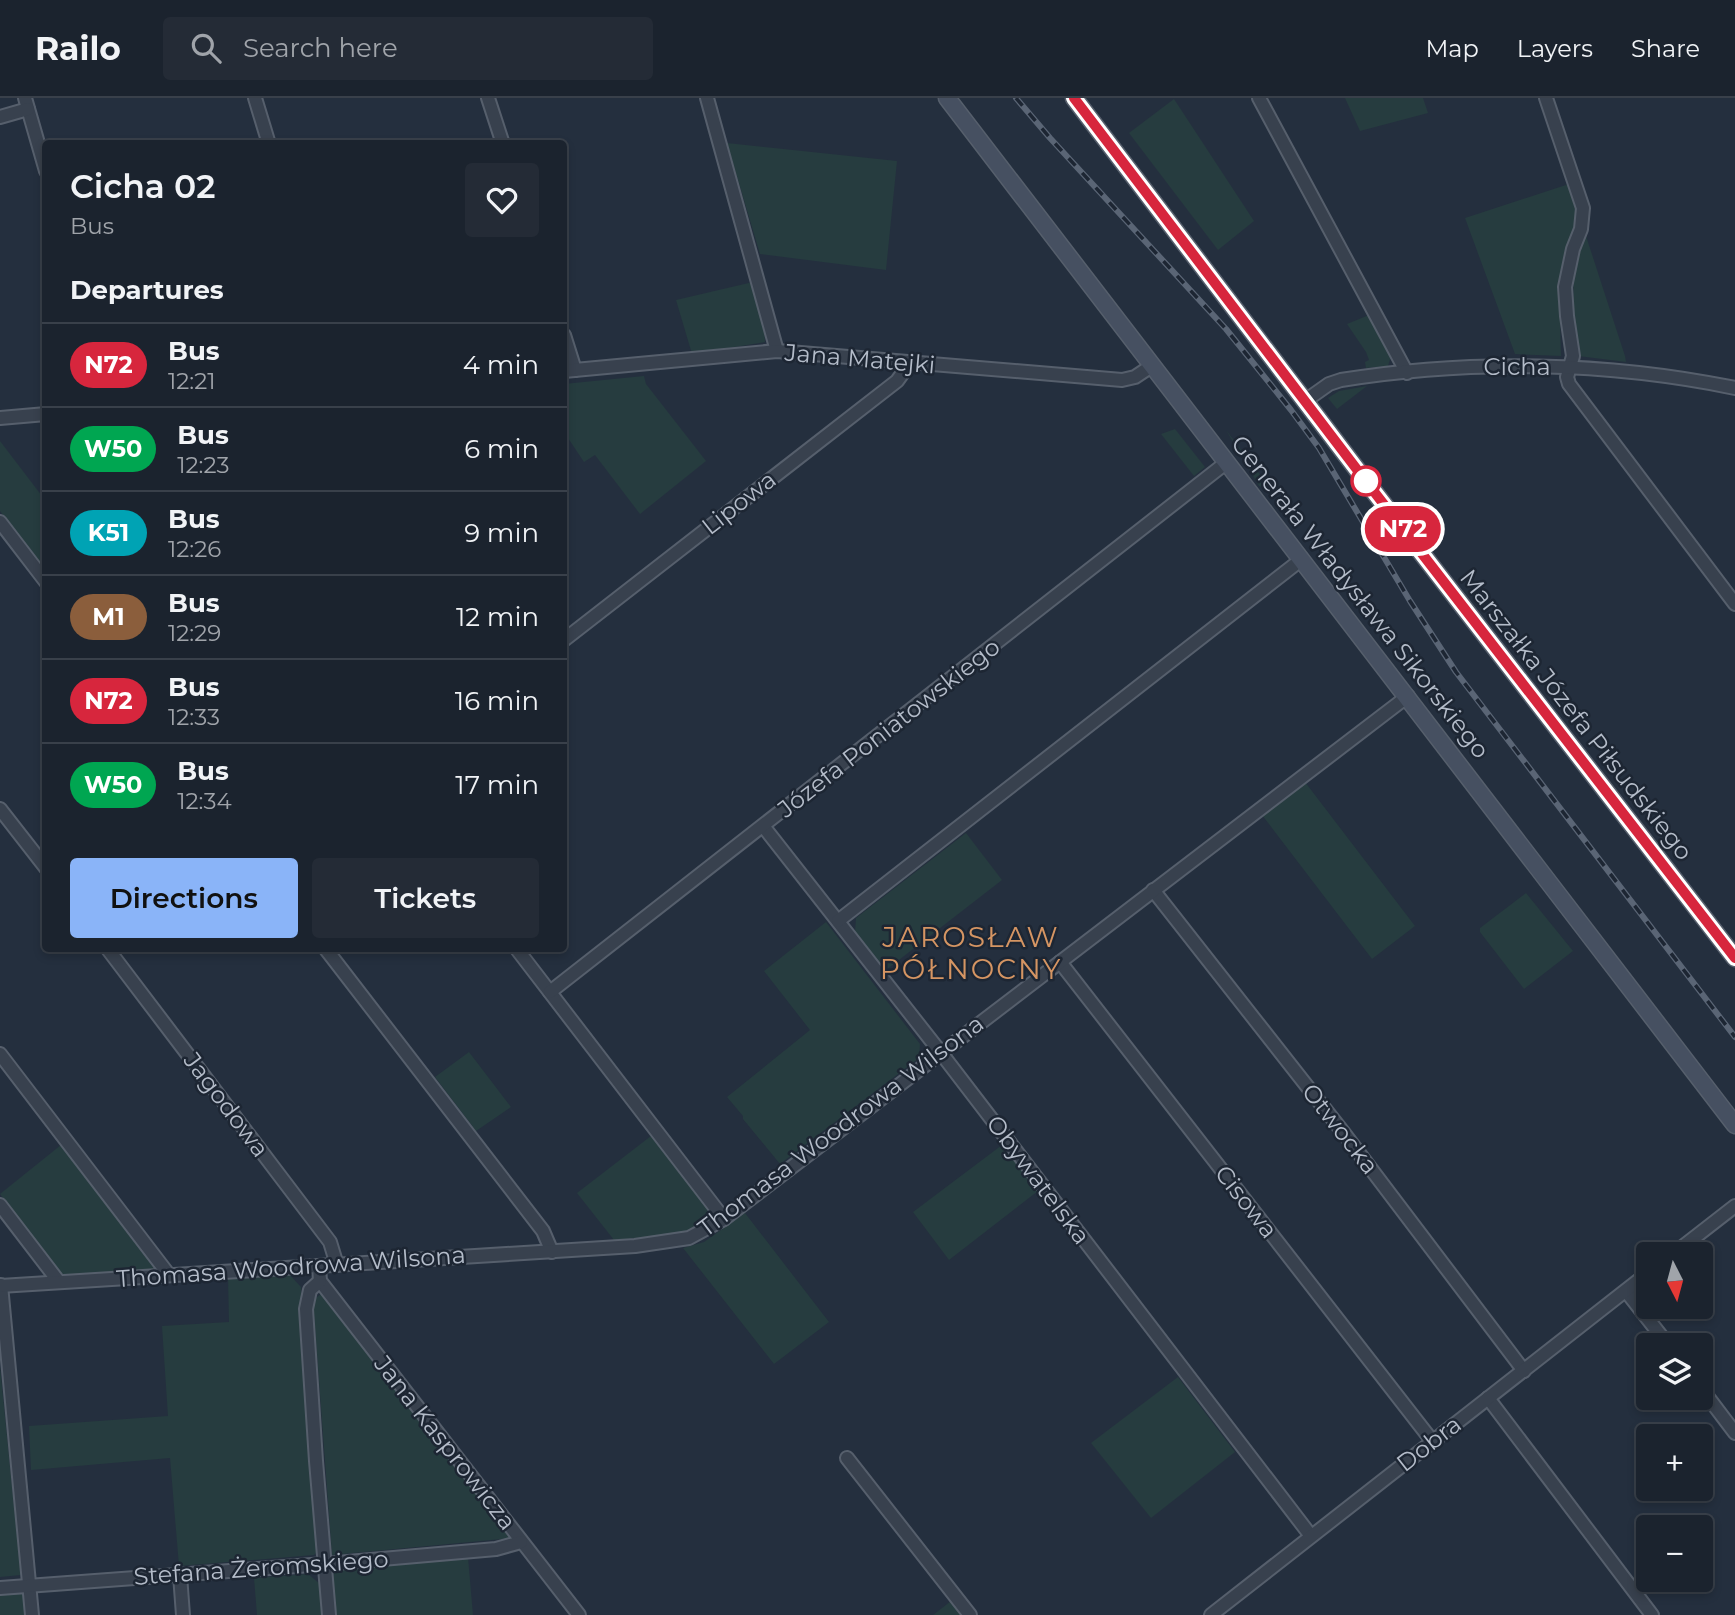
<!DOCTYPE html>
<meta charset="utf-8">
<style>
body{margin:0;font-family:Montserrat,sans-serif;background:#242b36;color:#f1f3f6;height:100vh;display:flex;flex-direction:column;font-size:26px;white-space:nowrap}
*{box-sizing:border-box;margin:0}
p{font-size:23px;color:#a0a4aa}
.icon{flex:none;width:38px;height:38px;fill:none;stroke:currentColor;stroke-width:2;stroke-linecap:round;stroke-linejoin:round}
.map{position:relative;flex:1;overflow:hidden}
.drawer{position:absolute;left:42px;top:42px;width:525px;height:812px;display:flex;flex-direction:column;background:#1b232e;border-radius:7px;box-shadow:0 4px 10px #0003,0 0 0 2px #39404a}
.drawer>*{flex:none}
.badge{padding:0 14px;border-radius:23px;font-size:24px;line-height:46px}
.needle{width:46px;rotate:174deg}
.fabs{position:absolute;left:1636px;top:1144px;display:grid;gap:14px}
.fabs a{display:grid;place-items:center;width:77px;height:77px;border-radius:7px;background:#1b232e;box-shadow:0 4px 10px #0003,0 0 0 2px #39404a;font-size:35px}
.map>.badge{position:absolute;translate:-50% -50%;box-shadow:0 0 0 4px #fff}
h2{padding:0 28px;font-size:26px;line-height:63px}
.round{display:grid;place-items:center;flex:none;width:74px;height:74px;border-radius:7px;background:#242b36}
.head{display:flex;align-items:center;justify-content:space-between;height:119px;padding:0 28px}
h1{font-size:33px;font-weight:600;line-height:52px}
.button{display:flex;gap:14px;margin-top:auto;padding:14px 28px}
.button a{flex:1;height:80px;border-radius:7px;background:#8ab4f8;color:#111;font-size:28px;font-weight:600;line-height:80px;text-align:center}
.button a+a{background:#242b36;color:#f1f3f6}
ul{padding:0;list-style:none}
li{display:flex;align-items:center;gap:21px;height:84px;padding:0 28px;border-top:2px solid #39404a}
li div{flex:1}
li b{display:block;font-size:26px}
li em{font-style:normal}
li .badge{min-width:77px;font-weight:700;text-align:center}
header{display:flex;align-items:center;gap:42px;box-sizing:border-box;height:98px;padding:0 35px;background:#1b232e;border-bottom:2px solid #39404a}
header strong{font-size:33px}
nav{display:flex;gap:38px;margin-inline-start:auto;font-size:24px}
.search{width:490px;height:63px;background:#242b36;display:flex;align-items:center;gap:18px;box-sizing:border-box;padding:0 24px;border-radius:7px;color:#a0a4aa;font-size:26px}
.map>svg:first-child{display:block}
</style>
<header>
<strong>Railo</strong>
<div class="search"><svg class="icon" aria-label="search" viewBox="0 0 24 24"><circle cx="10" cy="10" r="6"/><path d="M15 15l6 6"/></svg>Search here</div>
<nav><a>Map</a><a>Layers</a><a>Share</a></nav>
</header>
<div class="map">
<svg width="1735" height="1517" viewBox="0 0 1735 1517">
<rect width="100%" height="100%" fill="#242f3e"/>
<g fill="#263c3f">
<path d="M 1345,0 L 1423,0 L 1428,15 L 1360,33 Z"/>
<path d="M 1174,1 L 1254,123 L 1218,152 L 1129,35 Z"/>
<path d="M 727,45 L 897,63 L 886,172 L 760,156 Z"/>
<path d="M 1569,86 L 1579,116 L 1564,156 L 1559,186 L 1561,258 L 1515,256 L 1465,120 Z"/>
<path d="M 1586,138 L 1625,258 L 1626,264 L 1578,258 C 1574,217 1567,175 1586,138 Z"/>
<path d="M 753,184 L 764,225 L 765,244 L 692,256 L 676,202 Z"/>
<path d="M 1369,217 L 1391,258 L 1388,268 L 1366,270 L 1365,264 L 1369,262 L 1366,254 L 1347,226 Z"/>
<path d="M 644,278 L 646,286 L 706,363 L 640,416 L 595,357 L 584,364 L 564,334 L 564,286 Z"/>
<path d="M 1367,288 L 1337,311 L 1328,300 L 1339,293 Z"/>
<path d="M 1175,331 L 1205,369 L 1194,378 L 1161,336 Z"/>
<path d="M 1226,332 L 1271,391 L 1259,388 Z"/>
<path d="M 0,343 L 45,402 L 45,463 L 40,466 L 0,413 Z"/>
<path d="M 1305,684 L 1415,828 L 1372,861 L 1262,717 Z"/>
<path d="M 966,735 L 1002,782 L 886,872 L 855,834 L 856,820 Z"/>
<path d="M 1526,795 L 1573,853 L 1524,891 L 1480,834 L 1480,830 Z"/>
<path d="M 826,824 L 920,946 L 919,960 L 780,1066 L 743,1021 L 743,1018 L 727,999 L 810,932 L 764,873 Z"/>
<path d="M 469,954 L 511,1009 L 476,1033 L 435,979 Z"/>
<path d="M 651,1038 L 710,1113 C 708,1117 707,1120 705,1123 C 693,1138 634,1140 614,1142 L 577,1095 Z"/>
<path d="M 61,1047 L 156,1173 L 65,1181 L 0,1096 Z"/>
<path d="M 1002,1047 L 1038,1093 L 949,1162 L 913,1114 Z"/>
<path d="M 745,1115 L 829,1224 L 774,1266 L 683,1150 L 704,1144 Z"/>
<path d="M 287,1174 L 301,1189 L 321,1450 L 314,1457 L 179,1468 L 170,1360 L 31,1372 L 29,1328 L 168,1318 L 162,1228 L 229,1224 L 228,1179 Z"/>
<path d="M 321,1196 L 513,1440 L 332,1457 L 313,1202 Z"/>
<path d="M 0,1269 L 21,1477 L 0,1479 Z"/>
<path d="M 1178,1279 L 1235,1354 L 1151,1420 L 1091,1345 Z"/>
<path d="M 468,1459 L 473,1517 L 336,1517 L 333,1471 Z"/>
<path d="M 308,1476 L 320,1486 L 322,1517 L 257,1517 L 254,1480 Z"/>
<path d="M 26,1494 L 27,1517 L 0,1517 L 0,1496 Z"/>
<path d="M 951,1503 L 963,1517 L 933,1517 Z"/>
</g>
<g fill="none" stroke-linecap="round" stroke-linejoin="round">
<g stroke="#565f6c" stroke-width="16">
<g id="minor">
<path d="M 25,0 L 46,73"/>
<path d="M 255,0 L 269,46"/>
<path d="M 488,0 L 503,46"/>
<path d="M 707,0 L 777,253"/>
<path d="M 1259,0 L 1407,275"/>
<path d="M 1546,0 L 1583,110 L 1581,131 L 1573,151 L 1565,189 L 1567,218 L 1573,258 L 1567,279 L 1569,286 L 1735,506"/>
<path d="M 0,19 L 28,11"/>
<path d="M 564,237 L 575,272"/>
<path d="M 564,273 L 777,253 L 1122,282 L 1135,279 L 1153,267"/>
<path d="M 1305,303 L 1329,286 L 1341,282 C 1469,261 1609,264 1735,290"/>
<path d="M 0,320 L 46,316"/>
<path d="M 0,424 L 46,484"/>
<path d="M 564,542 L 897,283 L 910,265"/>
<path d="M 0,711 L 46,770"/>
<path d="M 763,728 L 941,955 L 1311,1438"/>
<path d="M 1153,792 L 1343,1034 L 1524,1273"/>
<path d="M 838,823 L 1302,461"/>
<path d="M 107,850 L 330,1144 L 337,1167"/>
<path d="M 325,850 L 543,1133 L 552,1154"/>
<path d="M 516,850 L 724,1121"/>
<path d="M 1060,864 L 1433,1344"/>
<path d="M 550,894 L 1227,364"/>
<path d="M 0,956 L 169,1177"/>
<path d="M 0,1107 L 59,1184"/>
<path d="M 1672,1157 L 1735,1108"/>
<path d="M 319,1168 L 320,1183 L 579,1517"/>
<path d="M 320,1183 L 310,1192 L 306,1211 L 316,1363 L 329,1517"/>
<path d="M 1,1187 L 32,1517"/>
<path d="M 0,1188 L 635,1148 L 689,1140 L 724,1121 L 1408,598"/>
<path d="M 1626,1193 L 1669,1248"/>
<path d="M 1701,1290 L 1735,1335"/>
<path d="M 1488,1300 L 1652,1517"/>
<path d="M 847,1360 L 970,1517"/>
<path d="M 180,1477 L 183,1517"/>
<path d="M 0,1490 L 325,1466 L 496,1451 L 521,1444"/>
<path d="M 1211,1517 L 1648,1175"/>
</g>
</g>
<g stroke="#565f6c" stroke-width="19">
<g id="secondary">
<path d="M 947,0 L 1735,1027"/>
<path d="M 1074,0 L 1365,382 L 1735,860"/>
</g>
</g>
<use href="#minor" stroke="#38414e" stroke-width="12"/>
<use href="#secondary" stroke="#465061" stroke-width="16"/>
<g stroke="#5a6575" stroke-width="6">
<path id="rail" d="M 1016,0 L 1050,40 L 1226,231 L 1291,312 L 1319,350 L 1410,503 L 1456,574 L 1735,939"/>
</g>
<use href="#rail" stroke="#1d2633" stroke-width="3.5" stroke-dasharray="10" stroke-linecap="butt"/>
</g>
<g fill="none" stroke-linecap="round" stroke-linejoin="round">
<g stroke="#fff" stroke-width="16">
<path id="line" d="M 1074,0 L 1365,382 L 1735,860"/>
</g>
<use href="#line" stroke="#d7263d" stroke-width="10"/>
</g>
<circle fill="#fff" stroke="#d7263d" stroke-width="3.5" cx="1366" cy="383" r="14"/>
<g text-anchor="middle" stroke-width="5" stroke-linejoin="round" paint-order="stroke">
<g font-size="24" fill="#b4bcc9" stroke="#1d2633">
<text transform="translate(860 261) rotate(5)" y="8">Jana Matejki</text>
<text x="1517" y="277">Cicha</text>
<text transform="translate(739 405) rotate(-38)" y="8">Lipowa</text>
<text transform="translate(1360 499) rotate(52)" y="8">Generała Władysława Sikorskiego</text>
<text transform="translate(1576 617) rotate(52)" y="8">Marszałka Józefa Piłsudskiego</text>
<text transform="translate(889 630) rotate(-38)" y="8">Józefa Poniatowskiego</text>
<text transform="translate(226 1007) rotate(53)" y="8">Jagodowa</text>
<text transform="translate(841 1028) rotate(-37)" y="8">Thomasa Woodrowa Wilsona</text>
<text transform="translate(1340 1031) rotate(52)" y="8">Otwocka</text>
<text transform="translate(1038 1082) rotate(53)" y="8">Obywatelska</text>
<text transform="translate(1246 1104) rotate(52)" y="8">Cisowa</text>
<text transform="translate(291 1169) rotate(-4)" y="8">Thomasa Woodrowa Wilsona</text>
<text transform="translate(445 1345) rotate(52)" y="8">Jana Kasprowicza</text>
<text transform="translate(1429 1346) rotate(-38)" y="8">Dobra</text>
<text transform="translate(261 1470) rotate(-4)" y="8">Stefana Żeromskiego</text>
</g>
<g font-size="28" letter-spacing="2" fill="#d59563" stroke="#1d2633">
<text x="971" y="849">JAROSŁAW<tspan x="971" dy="32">PÓŁNOCNY</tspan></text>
</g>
</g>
</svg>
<div class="fabs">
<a><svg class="needle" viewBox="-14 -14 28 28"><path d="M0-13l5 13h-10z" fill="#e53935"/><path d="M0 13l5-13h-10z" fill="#a0a4aa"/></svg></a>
<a><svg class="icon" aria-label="layers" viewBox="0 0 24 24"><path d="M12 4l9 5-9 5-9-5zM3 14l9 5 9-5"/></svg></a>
<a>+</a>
<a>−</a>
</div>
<b class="badge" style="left:1403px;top:431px;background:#d7263d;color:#fff">N72</b>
<section class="drawer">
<div class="head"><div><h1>Cicha 02</h1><p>Bus</p></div><a class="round"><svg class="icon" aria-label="heart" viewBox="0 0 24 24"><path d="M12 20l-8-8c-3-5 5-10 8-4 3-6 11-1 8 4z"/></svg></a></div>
<h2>Departures</h2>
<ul>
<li><span class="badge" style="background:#d7263d;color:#fff">N72</span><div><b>Bus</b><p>12:21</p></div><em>4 min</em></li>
<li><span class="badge" style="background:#00a651;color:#fff">W50</span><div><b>Bus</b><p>12:23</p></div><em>6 min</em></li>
<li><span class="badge" style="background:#00a3b4;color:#fff">K51</span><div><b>Bus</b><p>12:26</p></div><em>9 min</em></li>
<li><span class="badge" style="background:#8b5e3c;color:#fff">M1</span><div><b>Bus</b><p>12:29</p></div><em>12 min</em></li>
<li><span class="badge" style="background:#d7263d;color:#fff">N72</span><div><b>Bus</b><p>12:33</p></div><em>16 min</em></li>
<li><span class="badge" style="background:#00a651;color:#fff">W50</span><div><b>Bus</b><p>12:34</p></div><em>17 min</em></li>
</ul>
<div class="button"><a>Directions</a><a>Tickets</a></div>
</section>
</div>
